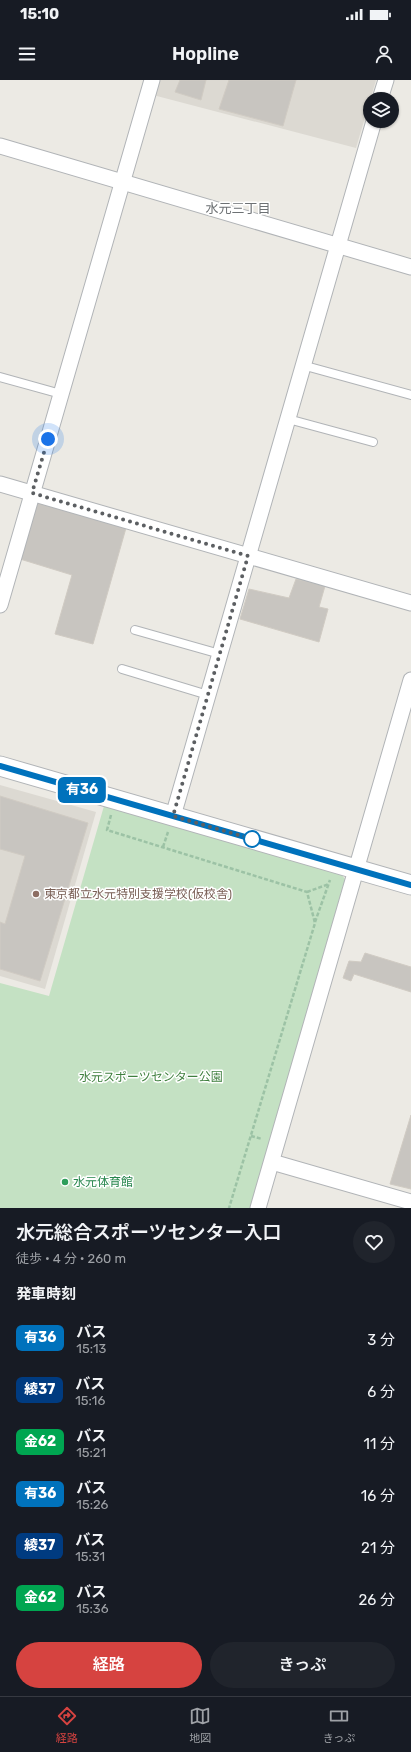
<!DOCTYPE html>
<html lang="ja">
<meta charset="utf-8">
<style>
body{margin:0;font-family:Rubik,"Noto Sans JP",sans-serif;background:#20242c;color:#f1f3f6;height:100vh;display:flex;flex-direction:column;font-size:15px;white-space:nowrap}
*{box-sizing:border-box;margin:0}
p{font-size:13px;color:#9ea1a6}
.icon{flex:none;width:22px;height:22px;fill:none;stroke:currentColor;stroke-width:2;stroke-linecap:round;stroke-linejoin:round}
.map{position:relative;height:1128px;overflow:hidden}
.drawer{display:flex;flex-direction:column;background:#171b24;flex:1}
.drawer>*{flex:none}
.badge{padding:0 8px;border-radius:6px;font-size:14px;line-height:26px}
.buttons{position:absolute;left:363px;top:12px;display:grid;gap:8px}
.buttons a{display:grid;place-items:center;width:36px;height:36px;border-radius:50%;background:#171b24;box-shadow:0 1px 3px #0004;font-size:20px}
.you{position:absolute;width:20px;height:20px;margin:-10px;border:3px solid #fff;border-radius:50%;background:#1a73e8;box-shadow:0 0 0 6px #1a73e833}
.map>.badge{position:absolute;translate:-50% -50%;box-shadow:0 0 0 2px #fff}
h2{padding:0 16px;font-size:15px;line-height:36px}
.round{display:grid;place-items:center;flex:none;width:42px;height:42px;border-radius:21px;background:#20242c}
.headline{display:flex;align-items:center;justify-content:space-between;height:68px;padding:0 16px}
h1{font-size:19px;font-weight:600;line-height:30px}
.button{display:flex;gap:8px;margin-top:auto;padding:8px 16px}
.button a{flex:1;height:46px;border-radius:24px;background:#d64340;color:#fff;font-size:16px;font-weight:600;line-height:46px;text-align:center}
.button a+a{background:#20242c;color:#f1f3f6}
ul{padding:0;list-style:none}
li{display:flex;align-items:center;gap:12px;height:52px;padding:0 16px}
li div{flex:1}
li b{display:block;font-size:15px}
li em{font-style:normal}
li .badge{min-width:44px;font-weight:700;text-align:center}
.status{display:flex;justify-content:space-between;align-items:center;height:28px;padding:0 20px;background:#171b24;direction:ltr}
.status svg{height:11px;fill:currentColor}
header{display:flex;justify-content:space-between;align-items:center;height:52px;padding:0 16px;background:#171b24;font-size:18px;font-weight:600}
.tabs{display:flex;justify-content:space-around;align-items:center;height:56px;border-top:1px solid #363941;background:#171b24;font-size:11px;color:#9ea1a6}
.tabs a{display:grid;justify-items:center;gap:2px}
.tabs .current{color:#d64340}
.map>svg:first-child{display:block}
</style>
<div class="status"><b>15:10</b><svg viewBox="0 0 49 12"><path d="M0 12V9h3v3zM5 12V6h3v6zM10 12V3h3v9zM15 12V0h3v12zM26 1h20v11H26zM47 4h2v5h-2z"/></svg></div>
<header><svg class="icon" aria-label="menu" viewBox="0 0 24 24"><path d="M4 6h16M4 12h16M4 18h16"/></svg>Hopline<svg class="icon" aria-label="person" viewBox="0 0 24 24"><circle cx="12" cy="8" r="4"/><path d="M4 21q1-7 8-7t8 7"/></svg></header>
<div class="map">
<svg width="411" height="1128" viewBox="0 0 411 1128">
<rect width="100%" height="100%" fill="#eceae4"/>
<g fill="#dcd9d2">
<path d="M 158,0 L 376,0 L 356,68 L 153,15 Z"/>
<path d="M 0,705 L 96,732 L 45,909 L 0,896 Z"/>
</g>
<path fill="#c4e1c3" d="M 104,726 L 341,794 L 345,799 L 250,1128 L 0,1128 L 0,903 L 49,916 Z"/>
<g fill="#c8c5c0" stroke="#d0cbc3">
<path d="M 180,0 L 206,0 L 201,20 L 175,12 Z"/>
<path d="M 229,0 L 296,0 L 283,46 L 219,29 Z"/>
<path d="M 37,423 L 126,448 L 93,564 L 55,554 L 72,495 L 20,479 Z"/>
<path d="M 296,499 L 325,506 L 319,527 L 328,529 L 319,562 L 240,539 L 249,509 L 289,518 Z"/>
<path d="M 0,716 L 88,743 L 40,901 L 0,889 L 0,842 L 5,844 L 25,776 L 0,769 Z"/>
<path d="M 365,873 L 411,887 L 411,912 L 354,894 L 351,901 L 343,898 L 349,881 L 361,882 Z"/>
<path d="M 411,1035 L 411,1109 L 390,1104 Z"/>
</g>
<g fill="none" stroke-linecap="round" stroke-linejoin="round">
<g stroke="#b1b4b7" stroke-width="10">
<g id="service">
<path d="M 302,285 L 411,315"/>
<path d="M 0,297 L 61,314"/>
<path d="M 288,339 L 373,362"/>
<path d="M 135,550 L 220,574"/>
<path d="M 122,589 L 208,615"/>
</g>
</g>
<g stroke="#b1b4b7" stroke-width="17">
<g id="minor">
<path d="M 380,19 L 386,0"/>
<path d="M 0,66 L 411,187"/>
<path d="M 0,404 L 411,523"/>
<path d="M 0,525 L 152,0"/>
<path d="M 173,736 L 374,41"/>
<path d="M 272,1082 L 411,1122"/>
<path d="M 258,1128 L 411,600"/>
</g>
</g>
<g stroke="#b1b4b7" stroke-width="21">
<path id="tertiary" d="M 0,686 L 411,805"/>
</g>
<g stroke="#9cc2a5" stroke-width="2.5" stroke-dasharray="4 2" stroke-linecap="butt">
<path d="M 111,735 L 107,750 L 307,812 L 315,843 L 229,1128"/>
<path d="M 163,767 L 168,752"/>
<path d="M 307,812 L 329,804"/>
<path d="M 315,842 L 330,800"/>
<path d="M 251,1056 L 262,1059"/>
</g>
<use href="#service" stroke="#fff" stroke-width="8"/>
<use href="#minor" stroke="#fff" stroke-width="15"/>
<use href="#tertiary" stroke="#fff" stroke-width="19"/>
</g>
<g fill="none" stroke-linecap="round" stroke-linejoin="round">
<g stroke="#fff" stroke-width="9">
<path id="line" d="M 0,686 L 411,805"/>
</g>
<use href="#line" stroke="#0072bc" stroke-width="6"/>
<path stroke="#5c5f62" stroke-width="4" stroke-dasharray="0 7.2" d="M 48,359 L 32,413 L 248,476 L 173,736 L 252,759"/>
</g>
<circle fill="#fff" stroke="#0072bc" stroke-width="2" cx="252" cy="759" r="8"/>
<circle fill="#8d6e63" stroke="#fff" stroke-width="1.5" cx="36" cy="814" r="4"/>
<circle fill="#2e9e5b" stroke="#fff" stroke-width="1.5" cx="65" cy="1102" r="4"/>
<g text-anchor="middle" stroke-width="3" stroke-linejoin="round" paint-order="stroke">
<g font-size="12" fill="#785e54" stroke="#fff" text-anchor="start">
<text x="44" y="818">東京都立水元特別支援学校(仮校舎)</text>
</g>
<g font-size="12" fill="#3f7f3e" stroke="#fff">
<text x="151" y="1001">水元スポーツセンター公園</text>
</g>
<g font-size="12" fill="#27864d" stroke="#fff" text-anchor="start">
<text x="73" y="1106">水元体育館</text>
</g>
<g font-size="13" fill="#6d7174" stroke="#fff">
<text x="238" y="133">水元三丁目</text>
</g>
</g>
</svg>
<div class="buttons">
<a><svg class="icon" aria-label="layers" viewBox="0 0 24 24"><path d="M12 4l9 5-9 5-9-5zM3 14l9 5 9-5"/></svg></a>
</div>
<div class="you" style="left:48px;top:359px"></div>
<b class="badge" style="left:82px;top:710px;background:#0072bc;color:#fff">有36</b>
</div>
<section class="drawer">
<div class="headline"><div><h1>水元総合スポーツセンター入口</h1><p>徒歩 · 4 分 · 260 m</p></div><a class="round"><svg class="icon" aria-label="heart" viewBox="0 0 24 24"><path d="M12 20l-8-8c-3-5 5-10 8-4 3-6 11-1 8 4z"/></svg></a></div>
<h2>発車時刻</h2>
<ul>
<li><span class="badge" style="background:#0072bc;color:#fff">有36</span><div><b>バス</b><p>15:13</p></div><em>3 分</em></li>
<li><span class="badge" style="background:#003b80;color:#fff">綾37</span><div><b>バス</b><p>15:16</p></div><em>6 分</em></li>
<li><span class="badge" style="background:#00a651;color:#fff">金62</span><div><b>バス</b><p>15:21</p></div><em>11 分</em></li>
<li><span class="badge" style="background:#0072bc;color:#fff">有36</span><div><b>バス</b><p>15:26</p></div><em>16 分</em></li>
<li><span class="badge" style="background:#003b80;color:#fff">綾37</span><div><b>バス</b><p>15:31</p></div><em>21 分</em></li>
<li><span class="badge" style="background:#00a651;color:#fff">金62</span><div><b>バス</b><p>15:36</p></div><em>26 分</em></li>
</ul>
<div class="button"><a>経路</a><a>きっぷ</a></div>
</section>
<nav class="tabs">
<a class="current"><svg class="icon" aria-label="directions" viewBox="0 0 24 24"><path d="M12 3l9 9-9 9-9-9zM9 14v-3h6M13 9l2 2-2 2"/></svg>経路</a>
<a><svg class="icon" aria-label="map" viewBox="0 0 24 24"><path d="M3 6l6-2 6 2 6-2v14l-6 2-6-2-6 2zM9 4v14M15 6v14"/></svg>地図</a>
<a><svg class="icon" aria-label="tickets" viewBox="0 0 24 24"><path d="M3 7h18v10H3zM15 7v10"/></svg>きっぷ</a>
</nav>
